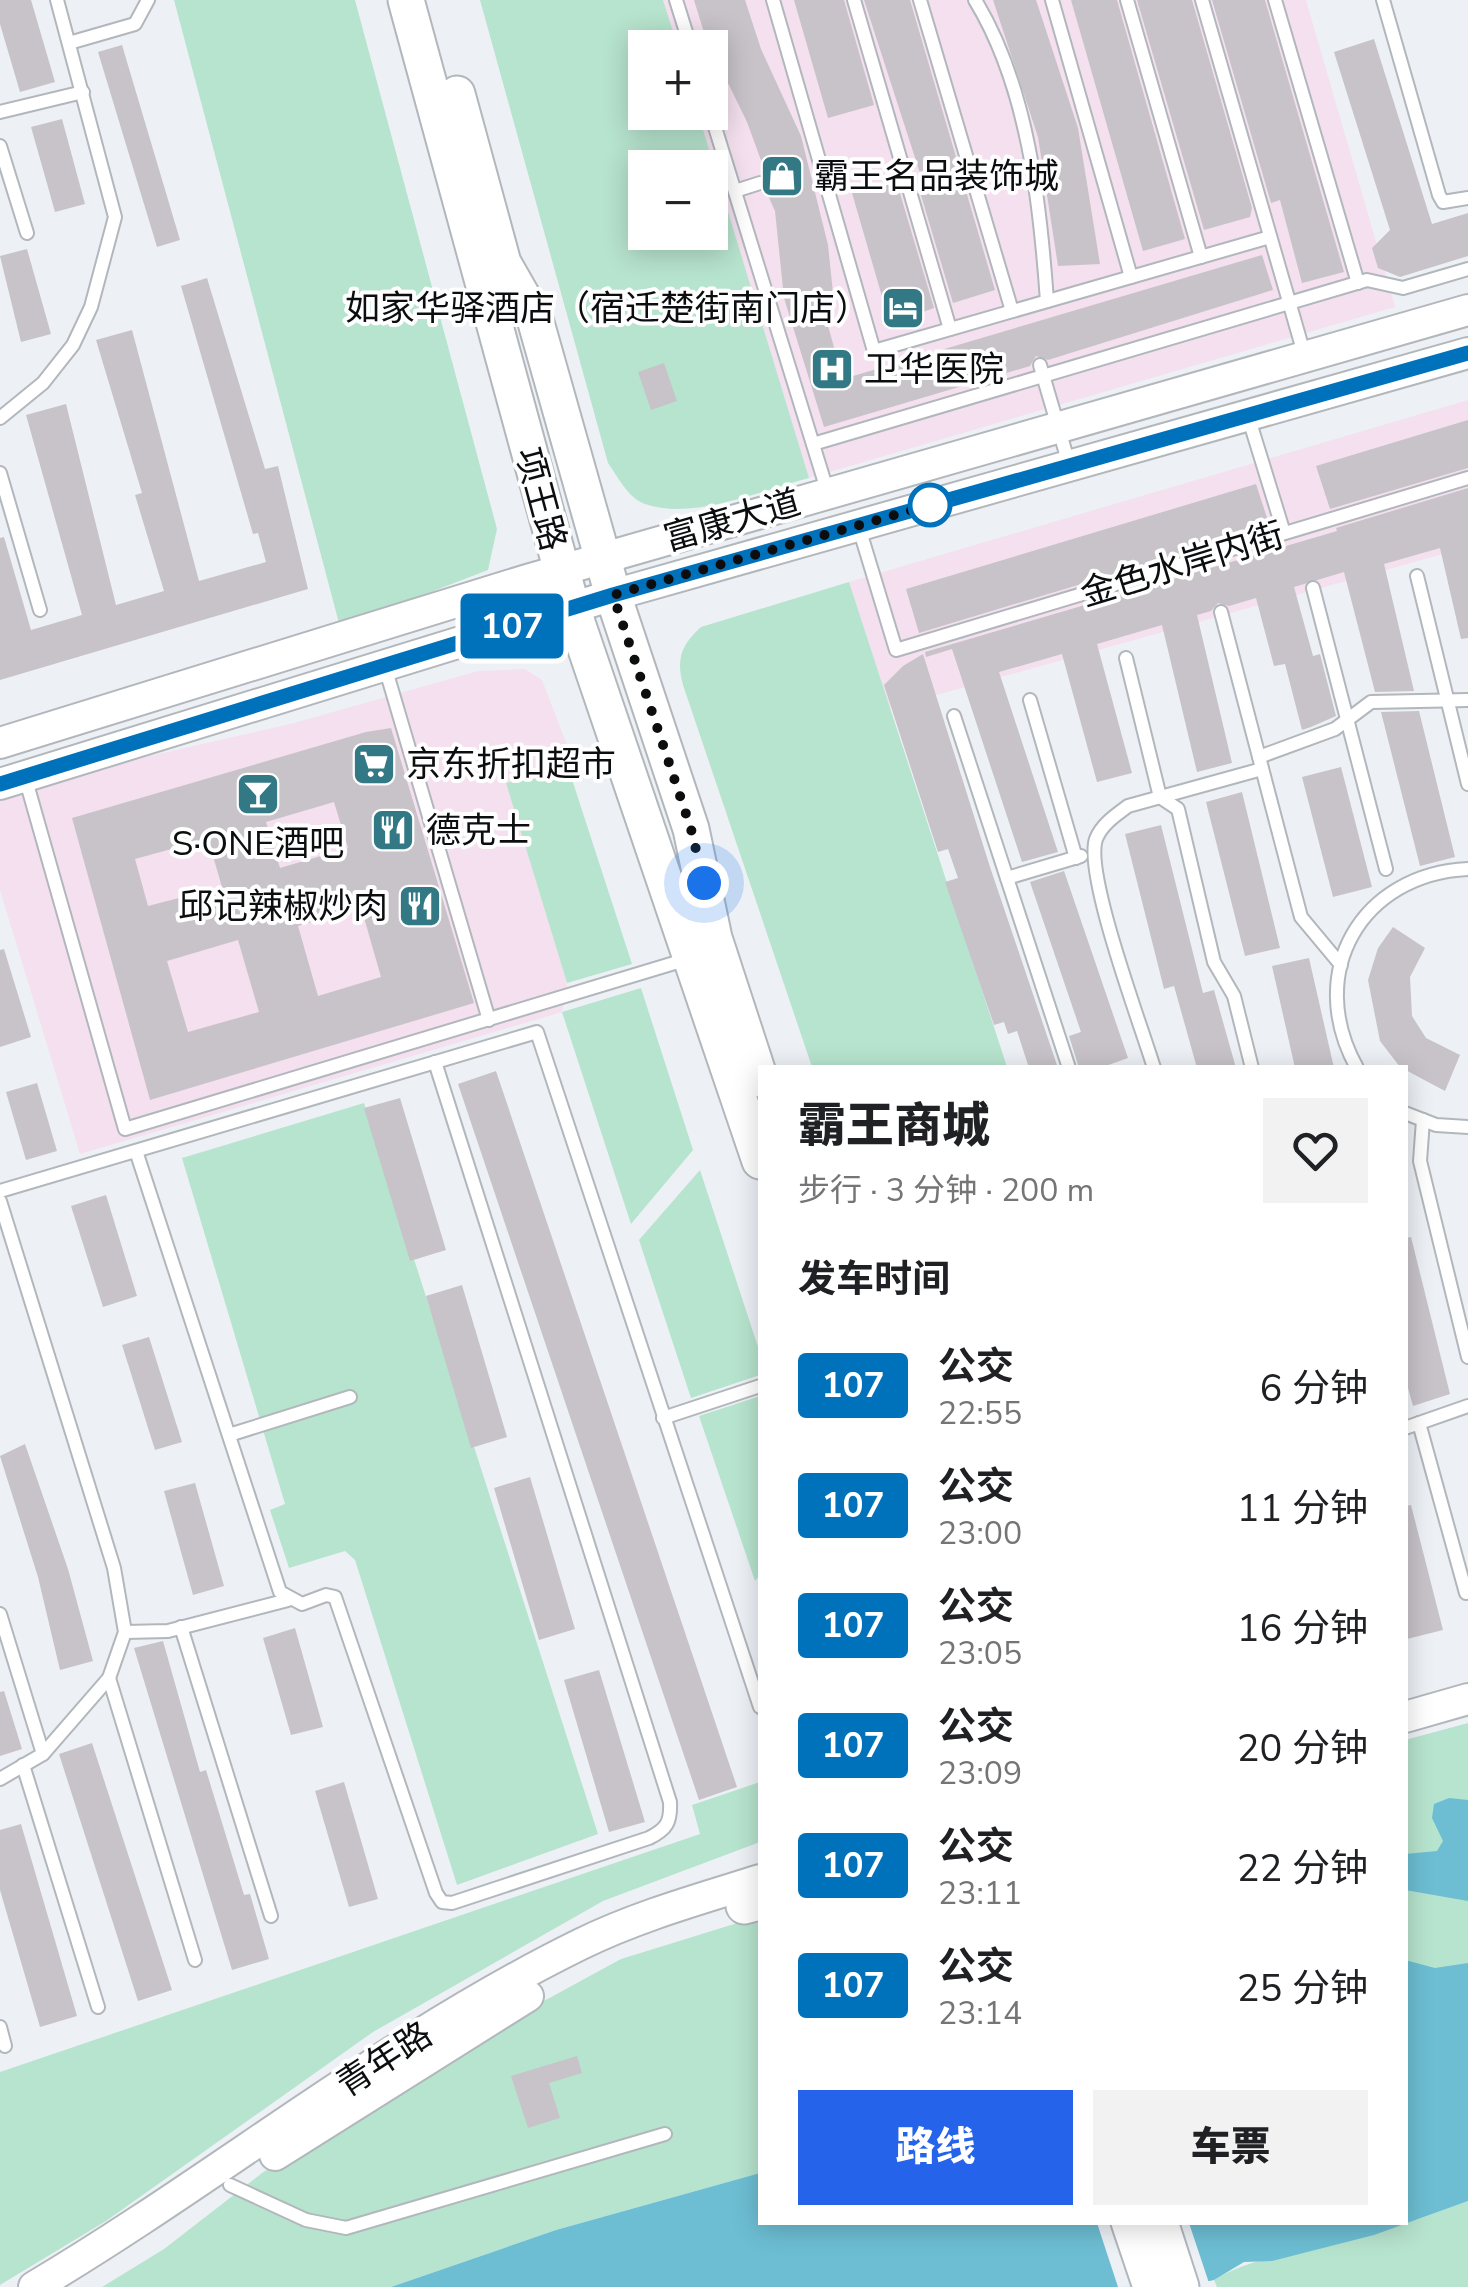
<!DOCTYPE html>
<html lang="zh">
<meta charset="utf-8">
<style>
body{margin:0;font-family:"Nunito Sans","Noto Sans SC",sans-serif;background:#f2f2f2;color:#202124;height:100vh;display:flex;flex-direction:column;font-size:38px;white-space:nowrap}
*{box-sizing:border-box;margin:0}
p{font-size:32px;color:#757577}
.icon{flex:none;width:55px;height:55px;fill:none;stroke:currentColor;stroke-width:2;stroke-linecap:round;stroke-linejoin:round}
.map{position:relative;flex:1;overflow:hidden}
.sheet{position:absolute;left:758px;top:1065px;width:650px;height:1160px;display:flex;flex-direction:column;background:#fff;border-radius:0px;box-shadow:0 5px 25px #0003}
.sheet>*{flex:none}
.badge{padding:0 20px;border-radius:8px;font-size:35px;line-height:65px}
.controls{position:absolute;left:628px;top:30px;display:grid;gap:20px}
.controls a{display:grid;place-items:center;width:100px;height:100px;border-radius:0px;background:#fff;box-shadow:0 5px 25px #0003;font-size:50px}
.you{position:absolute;width:50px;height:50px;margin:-25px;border:8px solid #fff;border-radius:50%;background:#1a73e8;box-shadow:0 0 0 15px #1a73e833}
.map>.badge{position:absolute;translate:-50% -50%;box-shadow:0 0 0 5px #fff}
h2{padding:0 40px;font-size:38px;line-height:90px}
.round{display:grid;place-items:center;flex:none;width:105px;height:105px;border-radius:0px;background:#f2f2f2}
.head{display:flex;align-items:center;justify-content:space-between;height:170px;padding:0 40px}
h1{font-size:48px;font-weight:800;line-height:75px}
.button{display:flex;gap:20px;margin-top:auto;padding:20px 40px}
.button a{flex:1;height:115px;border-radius:0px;background:#2563eb;color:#fff;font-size:40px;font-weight:800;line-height:115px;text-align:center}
.button a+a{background:#f2f2f2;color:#202124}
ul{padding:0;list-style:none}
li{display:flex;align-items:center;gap:30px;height:120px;padding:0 40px}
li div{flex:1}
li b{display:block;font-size:38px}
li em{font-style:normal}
li .badge{min-width:110px;font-weight:700;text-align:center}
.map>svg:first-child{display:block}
</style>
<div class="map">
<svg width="1468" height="2287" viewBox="0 0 1468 2287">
<rect width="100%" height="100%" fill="#edf1f6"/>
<g fill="#f4e0ef">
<path d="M 663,0 L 1306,0 L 1395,307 L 809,478 L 698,113 L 710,112 L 710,48 L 678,47 Z"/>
<path d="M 1468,400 L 1468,547 L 890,708 L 849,582 Z"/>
<path d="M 525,669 L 542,680 L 574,763 L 506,783 L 567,983 L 562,1012 L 80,1154 L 0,890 L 0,796 L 110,765 L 294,723 L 478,671 Z"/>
</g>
<g fill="#b7e4ce" fill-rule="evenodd">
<path d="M 174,0 L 355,0 L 497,529 L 488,570 L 340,627 Z"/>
<path d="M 480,0 L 663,0 L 678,47 L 645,48 L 645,112 L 698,113 L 809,478 C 762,490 694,521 645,504 C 628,498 618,477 608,463 ZM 645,168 L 710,168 L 710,232 L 645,232 Z"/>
<path d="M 849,582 L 1007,1067 L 812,1067 L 683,685 C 676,659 681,645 701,627 Z"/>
<path d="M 567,764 L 632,964 L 567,983 L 506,783 Z"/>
<path d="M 641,988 L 693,1150 L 631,1224 L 562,1012 Z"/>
<path d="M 364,1103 L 598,1834 L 457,1885 L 355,1560 L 345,1551 L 289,1568 L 270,1510 L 285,1504 L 182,1158 Z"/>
<path d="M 700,1170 L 760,1353 L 760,1375 L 691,1398 L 639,1240 Z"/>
<path d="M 760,1396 L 760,1575 L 755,1581 L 699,1416 Z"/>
<path d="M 1468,1723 L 1468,1976 L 1405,1993 L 1405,1740 Z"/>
<path d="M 760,1782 L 760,1842 L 603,1901 L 373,2032 L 106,2221 L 0,2285 L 0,2072 L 700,1834 L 692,1805 Z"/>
<path d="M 760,1916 L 760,2173 L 556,2230 L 391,2287 L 102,2287 L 164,2249 L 262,2173 L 430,2063 L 621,1959 Z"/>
<path d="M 1468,2201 L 1468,2287 L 1217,2287 L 1214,2280 C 1253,2256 1303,2253 1348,2241 C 1389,2231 1428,2215 1468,2201 Z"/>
</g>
<g fill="#6dbed3">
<path d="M 1449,1798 L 1468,1800 L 1468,1901 L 1405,1890 L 1405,1854 L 1437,1851 L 1443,1841 L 1432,1818 L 1434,1804 Z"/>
<path d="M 1405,1960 L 1435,1968 L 1468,1963 L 1468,2201 L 1374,2235 L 1272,2261 L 1244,2262 L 1214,2280 L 1183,2287 L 391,2287 L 556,2230 L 760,2173 L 760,2222 L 1405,2222 Z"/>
</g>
<path fill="#edf1f6" d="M 1097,2223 L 1189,2223 L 1210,2286 L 1118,2287 Z"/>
<g fill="#c7c3c9" fill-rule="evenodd">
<path d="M 0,0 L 31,0 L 55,82 L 20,92 L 0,24 Z"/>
<path d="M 694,0 L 745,0 L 761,49 L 801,136 L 828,245 L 833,293 L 819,294 L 843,379 L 1262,255 L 1273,290 L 1048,360 L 1036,356 L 1030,366 L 824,427 L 784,298 L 775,211 L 766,191 L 770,181 L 761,173 L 762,163 L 747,122 L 729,85 L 716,71 Z"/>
<path d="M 794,0 L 844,0 L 874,105 L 828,118 Z"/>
<path d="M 864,0 L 910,0 L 995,290 L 953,303 L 915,175 L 920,173 Z"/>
<path d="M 993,0 L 1036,0 L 1039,9 L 1078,128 L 1100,264 L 1058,266 L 1038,137 Z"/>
<path d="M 1071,0 L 1117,0 L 1185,239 L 1143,251 Z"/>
<path d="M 1137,0 L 1192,0 L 1252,208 L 1250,217 L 1204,230 Z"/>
<path d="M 1212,0 L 1265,0 L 1344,272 L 1302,283 L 1280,200 L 1271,203 Z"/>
<path d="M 1374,39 L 1432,224 L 1468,213 L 1468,256 L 1400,277 L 1378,268 L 1372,248 L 1390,230 L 1334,52 Z"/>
<path d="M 122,45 L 180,240 L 157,247 L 98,52 Z"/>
<path d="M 62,119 L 85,204 L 55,212 L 31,127 Z"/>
<path d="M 896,180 L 934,308 L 890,324 L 852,193 Z"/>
<path d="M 27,249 L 51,334 L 21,342 L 0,256 Z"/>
<path d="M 207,278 L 265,469 L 278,466 L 308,589 L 0,680 L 0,538 L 4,537 L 31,630 L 82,615 L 26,415 L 66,404 L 116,605 L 164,591 L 135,495 L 142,493 L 96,340 L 132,330 L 199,581 L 266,562 L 258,533 L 253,534 L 181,286 Z"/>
<path d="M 664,363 L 677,401 L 651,410 L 638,372 Z"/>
<path d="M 1468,420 L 1468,468 L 1330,509 L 1316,466 Z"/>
<path d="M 1256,484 L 1270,527 L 919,633 L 906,589 Z"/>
<path d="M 1468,488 L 1468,638 L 1461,639 L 1440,548 L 1384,564 L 1414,691 L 1375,692 L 1344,572 L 1294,587 L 1313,656 L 1320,654 L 1336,716 L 1311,727 L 1302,730 L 1285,664 L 1274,666 L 1256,598 L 1229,606 L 1218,603 L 1211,611 L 1197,615 L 1232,763 L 1197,772 L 1162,625 L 1097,644 L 1132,773 L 1097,782 L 1062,654 L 999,672 L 1058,852 L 1022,862 L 952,649 L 926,657 L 925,652 L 1337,531 L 1336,528 Z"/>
<path d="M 923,654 L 990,867 L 1058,1068 L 1029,1068 L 1017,1031 L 1008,1034 L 1004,1022 L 994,1025 L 945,882 L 958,878 L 948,849 L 938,852 L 884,685 L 903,666 Z"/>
<path d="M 1419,711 L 1455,857 L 1420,866 L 1381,712 Z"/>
<path d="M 391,728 L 474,1003 L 150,1100 L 72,818 L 366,732 ZM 334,802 L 348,848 L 280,868 L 266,822 ZM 208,839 L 222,887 L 148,906 L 135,859 ZM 361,907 L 381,977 L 318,996 L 298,926 ZM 238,940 L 259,1012 L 188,1032 L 167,961 Z"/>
<path d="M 1341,767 L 1372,887 L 1333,897 L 1302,777 Z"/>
<path d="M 1242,792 L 1280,948 L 1245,956 L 1206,802 Z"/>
<path d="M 1161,825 L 1203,993 L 1214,990 L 1236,1068 L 1197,1068 L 1174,986 L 1164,989 L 1125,834 Z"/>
<path d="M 1064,871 L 1128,1058 L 1100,1068 L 1079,1068 L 1069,1036 L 1081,1032 L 1030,882 Z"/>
<path d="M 1393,927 L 1425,948 L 1410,977 L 1412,1016 L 1426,1038 L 1460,1055 L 1445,1091 L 1400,1067 L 1380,1041 L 1368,980 L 1378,948 Z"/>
<path d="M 4,949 L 31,1037 L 0,1047 L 0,950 Z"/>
<path d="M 1309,958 L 1334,1068 L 1295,1068 L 1272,966 Z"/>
<path d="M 496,1071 L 737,1787 L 699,1800 L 458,1084 Z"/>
<path d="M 37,1083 L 57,1151 L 26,1160 L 6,1092 Z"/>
<path d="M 400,1098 L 446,1250 L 410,1261 L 364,1108 Z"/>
<path d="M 106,1195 L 137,1296 L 103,1307 L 71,1206 Z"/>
<path d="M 1411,1237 L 1450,1394 L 1413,1406 L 1405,1377 L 1405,1238 Z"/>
<path d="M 462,1285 L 507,1437 L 471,1448 L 426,1296 Z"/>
<path d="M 149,1337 L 182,1442 L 155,1450 L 122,1345 Z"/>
<path d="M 25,1444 L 68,1569 L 93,1661 L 60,1670 L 38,1577 L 0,1456 Z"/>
<path d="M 530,1477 L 575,1629 L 539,1640 L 494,1488 Z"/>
<path d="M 195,1483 L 224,1586 L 193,1595 L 164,1491 Z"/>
<path d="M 1411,1505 L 1443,1630 L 1407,1639 L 1405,1506 Z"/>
<path d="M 295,1628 L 323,1727 L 291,1735 L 263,1638 Z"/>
<path d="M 163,1641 L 200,1772 L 206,1770 L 244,1895 L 250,1894 L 269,1959 L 232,1970 L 134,1648 Z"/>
<path d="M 599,1670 L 645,1822 L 609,1832 L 564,1680 Z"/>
<path d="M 4,1691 L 22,1749 L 0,1756 L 0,1692 Z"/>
<path d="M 92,1743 L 172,1990 L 138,2001 L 59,1754 Z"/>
<path d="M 344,1782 L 378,1899 L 349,1907 L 315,1791 Z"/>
<path d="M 21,1824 L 77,2016 L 40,2027 L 0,1890 L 0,1830 Z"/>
<path d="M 577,2056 L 582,2073 L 549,2083 L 560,2118 L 528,2128 L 511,2076 Z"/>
</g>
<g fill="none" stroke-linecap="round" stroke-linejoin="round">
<g stroke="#b2b7bc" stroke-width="16">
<g id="service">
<path d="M 676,0 L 691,48"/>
<path d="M 773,0 L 874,351 L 1270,237"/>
<path d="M 854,0 L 950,329"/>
<path d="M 920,0 L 1012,311"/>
<path d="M 975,0 C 1028,87 1040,202 1047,301"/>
<path d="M 1052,0 L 1131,277"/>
<path d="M 1127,0 L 1201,257"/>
<path d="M 1202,0 L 1305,357"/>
<path d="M 1275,0 L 1358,283"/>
<path d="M 1383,0 L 1439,195 L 1443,202 L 1468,198"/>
<path d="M 69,43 L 135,24 L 148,0"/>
<path d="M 710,111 L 828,493"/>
<path d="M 0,112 L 83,92"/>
<path d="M 0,146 L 27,233"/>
<path d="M 735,191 L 760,183"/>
<path d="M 1040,365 L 1069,464"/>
<path d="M 1248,416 L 1284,533"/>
<path d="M 0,418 L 43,383 L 73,345 L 91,307 L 115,217 L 57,0"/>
<path d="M 813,444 L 1367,280 L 1403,288 L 1468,269"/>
<path d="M 0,473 L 40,610"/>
<path d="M 859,528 L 896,650 L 1468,478"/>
<path d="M 1417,576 L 1468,784"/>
<path d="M 1313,588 L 1386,869"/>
<path d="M 1221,612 L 1301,917 L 1341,965"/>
<path d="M 1126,658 L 1160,797 L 1178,809 L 1214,962 L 1234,996 L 1252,1068"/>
<path d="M 385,667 L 489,1020"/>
<path d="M 1030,700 L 1076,858"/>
<path d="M 954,716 L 1069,1068"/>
<path d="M 1259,757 L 1335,729 L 1371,702 L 1468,700"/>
<path d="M 25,777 L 125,1129 L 691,958"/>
<path d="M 1007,878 L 1081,856"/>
<path d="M 1154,1068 C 1141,1025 1084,874 1096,839 C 1102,824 1116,815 1128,806 L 1262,769"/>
<path d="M 1357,1068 C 1304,973 1361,874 1468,869"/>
<path d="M 1405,1113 L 1436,1125 L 1468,1127"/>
<path d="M 1423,1120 L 1420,1161 L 1468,1357"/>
<path d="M 136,1151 L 280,1592 L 302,1604 L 326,1595 L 335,1597 L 436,1893 L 442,1902 L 452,1903 L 649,1838 C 667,1829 671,1822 670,1802 L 435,1062"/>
<path d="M 0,1191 L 537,1032 L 760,1707"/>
<path d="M 0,1201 L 114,1568 L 125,1632 L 109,1678 L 43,1754 L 0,1779"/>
<path d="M 663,1418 L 760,1386"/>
<path d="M 1419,1423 L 1466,1593"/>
<path d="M 1405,1428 L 1468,1406"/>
<path d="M 229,1435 L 350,1397"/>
<path d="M 0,1614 L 43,1754"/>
<path d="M 181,1627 L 271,1916"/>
<path d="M 125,1632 L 168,1631 L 288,1600"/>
<path d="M 109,1678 L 195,1960"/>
<path d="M 23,1765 L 98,2007"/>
<path d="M 0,2027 L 5,2046"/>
<path d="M 230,2185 L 306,2220 L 346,2228 L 665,2134"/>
</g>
</g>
<g stroke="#b2b7bc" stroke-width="34">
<g id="tertiary">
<path d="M 0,743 L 527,580 L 1468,310"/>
<path d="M 0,784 L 613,595 L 1468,353"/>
<path d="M 1405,1717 L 1468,1699"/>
<path d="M 275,2155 L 528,1996"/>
<path d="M 34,2287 C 219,2177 387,2039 581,1944 C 638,1916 700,1899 760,1880"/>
</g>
</g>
<g stroke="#b2b7bc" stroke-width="39">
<g id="secondary">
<path d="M 406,0 L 572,608 L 760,1161"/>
<path d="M 457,94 L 503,263 L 535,319 L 613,595 L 691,829 L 714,938 L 760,1079"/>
<path d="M 744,1906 L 760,1902"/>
<path d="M 1129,2222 L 1151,2287"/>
<path d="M 1160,2222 L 1181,2287"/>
</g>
</g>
<use href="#service" stroke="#fff" stroke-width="12"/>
<use href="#tertiary" stroke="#fff" stroke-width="30"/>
<use href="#secondary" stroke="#fff" stroke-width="35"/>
</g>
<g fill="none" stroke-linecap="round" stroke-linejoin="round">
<g stroke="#fff" stroke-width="22">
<path id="line" d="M 0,784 L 613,595 L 1468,353"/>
</g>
<use href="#line" stroke="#0072bc" stroke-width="15"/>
<path stroke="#0b0d0e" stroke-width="10" stroke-dasharray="0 18" d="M 704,883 L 691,829 L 613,595 L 930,505"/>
</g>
<defs>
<g id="shop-square" transform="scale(2.25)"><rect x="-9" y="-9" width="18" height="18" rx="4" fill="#327885" stroke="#fefefe"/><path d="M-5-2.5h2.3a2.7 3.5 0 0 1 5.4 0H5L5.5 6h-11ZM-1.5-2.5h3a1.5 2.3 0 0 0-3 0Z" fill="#fff"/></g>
<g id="hotel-square" transform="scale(2.25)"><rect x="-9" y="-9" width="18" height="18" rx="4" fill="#327885" stroke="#fefefe"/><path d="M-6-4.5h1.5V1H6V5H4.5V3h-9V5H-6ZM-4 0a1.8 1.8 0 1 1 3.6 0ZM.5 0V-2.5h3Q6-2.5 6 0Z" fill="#fff"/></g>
<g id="hospital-square" transform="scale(2.25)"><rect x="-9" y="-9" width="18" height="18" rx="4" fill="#327885" stroke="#fefefe"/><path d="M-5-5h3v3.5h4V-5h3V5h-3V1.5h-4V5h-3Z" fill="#fff"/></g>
<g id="supermarket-square" transform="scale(2.25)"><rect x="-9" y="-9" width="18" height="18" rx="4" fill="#327885" stroke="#fefefe"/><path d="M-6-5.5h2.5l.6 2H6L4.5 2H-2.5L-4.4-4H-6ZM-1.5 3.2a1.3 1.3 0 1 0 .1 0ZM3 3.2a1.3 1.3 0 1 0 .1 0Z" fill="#fff"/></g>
<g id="bar-square" transform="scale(2.25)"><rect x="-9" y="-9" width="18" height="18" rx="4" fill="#327885" stroke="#fefefe"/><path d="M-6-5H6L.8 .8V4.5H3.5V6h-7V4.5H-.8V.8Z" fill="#fff"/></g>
<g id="restaurant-square" transform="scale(2.25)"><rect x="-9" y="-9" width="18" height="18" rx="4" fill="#327885" stroke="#fefefe"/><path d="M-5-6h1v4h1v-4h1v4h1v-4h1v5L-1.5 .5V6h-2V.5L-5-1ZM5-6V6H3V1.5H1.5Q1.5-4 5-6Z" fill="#fff"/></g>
</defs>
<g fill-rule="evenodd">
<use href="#shop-square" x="782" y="176"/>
<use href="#hotel-square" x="903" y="308"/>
<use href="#hospital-square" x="832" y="369"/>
<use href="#supermarket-square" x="374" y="764"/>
<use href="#bar-square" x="258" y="794"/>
<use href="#restaurant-square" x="393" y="830"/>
<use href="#restaurant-square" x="420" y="906"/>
</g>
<circle fill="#fff" stroke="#0072bc" stroke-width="5" cx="930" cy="505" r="20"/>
<g text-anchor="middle" stroke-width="8" stroke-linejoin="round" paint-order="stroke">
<g font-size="35" fill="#0b0d0e" stroke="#fefefe" text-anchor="start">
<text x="814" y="188">霸王名品装饰城</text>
<text x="870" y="320" text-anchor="end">如家华驿酒店（宿迁楚街南门店）</text>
<text x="864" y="381">卫华医院</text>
<text x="406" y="776">京东折扣超市</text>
<text x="426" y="842">德克士</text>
<text x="258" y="855" text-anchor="middle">S·ONE酒吧</text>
<text x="388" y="918" text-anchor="end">邱记辣椒炒肉</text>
</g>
<g font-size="35" fill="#0b0d0e" stroke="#fefefe">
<text transform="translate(541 499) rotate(75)" y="12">项王路</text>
<text transform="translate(732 520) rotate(-16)" y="12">富康大道</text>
<text transform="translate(1182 564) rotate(-17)" y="12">金色水岸内街</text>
<text transform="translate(384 2059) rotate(-33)" y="12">青年路</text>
</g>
</g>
</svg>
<div class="controls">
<a>+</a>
<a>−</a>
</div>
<div class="you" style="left:704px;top:883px"></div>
<b class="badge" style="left:512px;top:626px;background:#0072bc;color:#fff">107</b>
<section class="sheet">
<div class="head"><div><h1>霸王商城</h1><p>步行 · 3 分钟 · 200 m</p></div><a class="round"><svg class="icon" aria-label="heart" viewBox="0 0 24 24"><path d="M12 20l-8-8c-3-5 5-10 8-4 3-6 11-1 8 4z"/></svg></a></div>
<h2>发车时间</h2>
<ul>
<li><span class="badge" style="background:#0072bc;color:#fff">107</span><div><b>公交</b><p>22:55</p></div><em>6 分钟</em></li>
<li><span class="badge" style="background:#0072bc;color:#fff">107</span><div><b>公交</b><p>23:00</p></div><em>11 分钟</em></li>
<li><span class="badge" style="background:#0072bc;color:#fff">107</span><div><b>公交</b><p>23:05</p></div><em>16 分钟</em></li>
<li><span class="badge" style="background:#0072bc;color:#fff">107</span><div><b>公交</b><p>23:09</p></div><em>20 分钟</em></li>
<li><span class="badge" style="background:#0072bc;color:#fff">107</span><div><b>公交</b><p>23:11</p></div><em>22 分钟</em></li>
<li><span class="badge" style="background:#0072bc;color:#fff">107</span><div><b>公交</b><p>23:14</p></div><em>25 分钟</em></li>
</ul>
<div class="button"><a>路线</a><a>车票</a></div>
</section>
</div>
